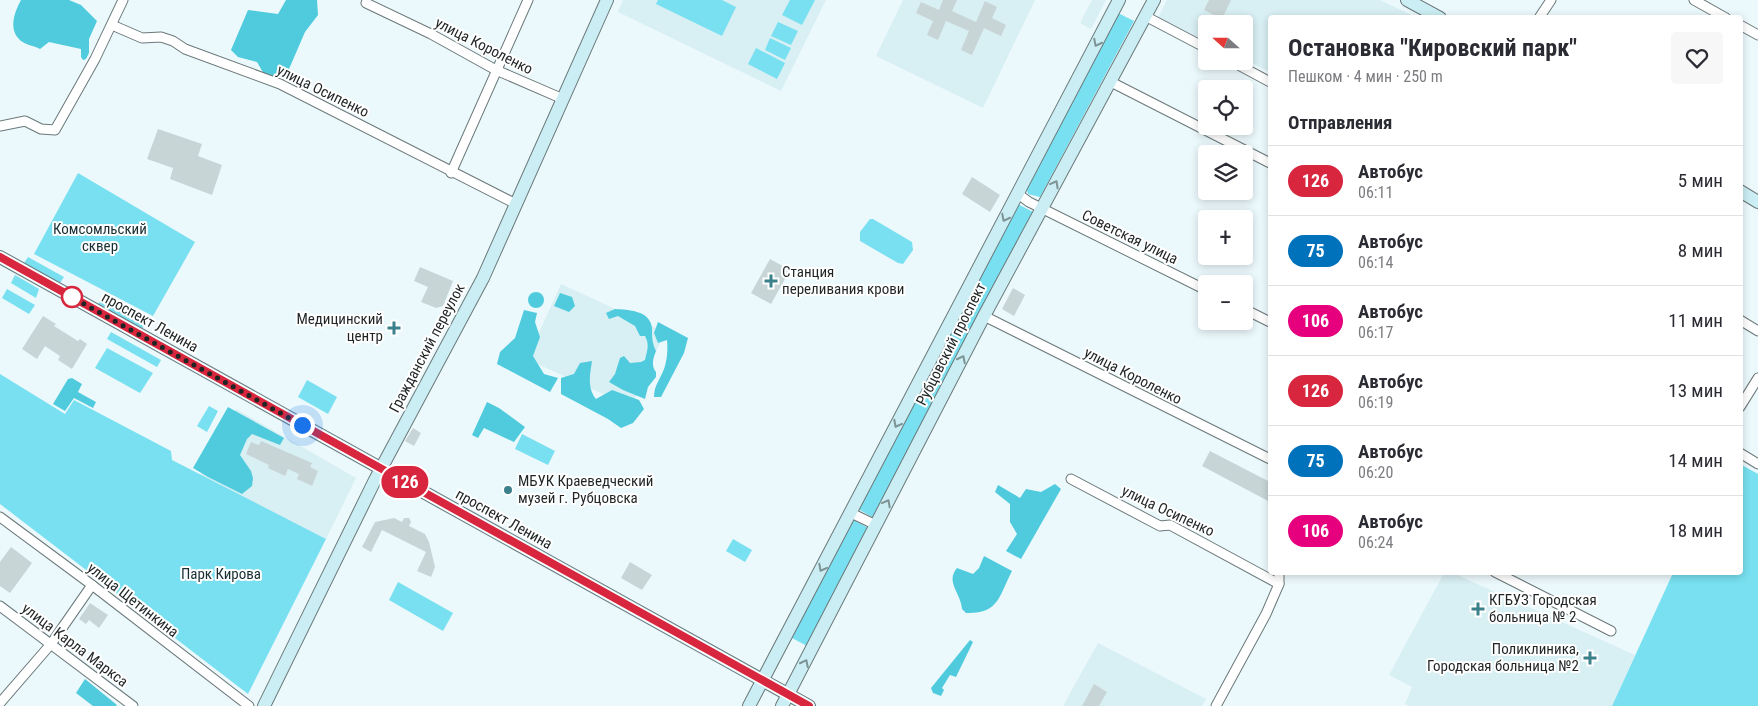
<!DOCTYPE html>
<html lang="ru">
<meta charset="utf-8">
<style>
body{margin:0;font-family:"Roboto Condensed",sans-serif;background:#f7f7f7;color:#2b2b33;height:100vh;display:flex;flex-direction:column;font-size:19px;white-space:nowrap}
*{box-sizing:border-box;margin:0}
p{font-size:16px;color:#7c7c81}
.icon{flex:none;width:28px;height:28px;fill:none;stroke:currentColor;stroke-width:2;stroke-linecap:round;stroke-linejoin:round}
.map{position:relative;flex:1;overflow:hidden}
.details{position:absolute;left:1268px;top:15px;width:475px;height:560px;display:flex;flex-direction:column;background:#fff;border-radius:5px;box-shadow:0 2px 8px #0003}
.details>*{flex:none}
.badge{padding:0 10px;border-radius:16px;font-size:18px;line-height:32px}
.needle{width:32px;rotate:291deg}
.tools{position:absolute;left:1198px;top:15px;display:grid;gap:10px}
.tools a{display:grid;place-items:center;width:55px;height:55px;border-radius:5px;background:#fff;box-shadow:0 2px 8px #0003;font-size:25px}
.you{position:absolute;width:25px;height:25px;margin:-12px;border:4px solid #fff;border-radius:50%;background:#1a73e8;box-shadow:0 0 0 8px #1a73e833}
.map>.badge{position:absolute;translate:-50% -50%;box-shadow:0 0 0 2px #fff}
h2{padding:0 20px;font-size:19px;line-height:45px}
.round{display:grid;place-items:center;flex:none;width:52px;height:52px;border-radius:5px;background:#f7f7f7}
.summary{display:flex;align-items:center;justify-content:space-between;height:85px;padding:0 20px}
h1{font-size:24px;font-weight:700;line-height:38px}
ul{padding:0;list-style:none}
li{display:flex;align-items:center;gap:15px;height:70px;padding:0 20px;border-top:1px solid #e1e1e2}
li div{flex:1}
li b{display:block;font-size:19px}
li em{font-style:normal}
li .badge{min-width:55px;font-weight:700;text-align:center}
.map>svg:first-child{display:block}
</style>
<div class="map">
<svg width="1758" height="706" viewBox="0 0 1758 706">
<rect width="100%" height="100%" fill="#ecf9fc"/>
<g fill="#d8eff3">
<path d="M 623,0 L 826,0 L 781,91 L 618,12 Z"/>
<path d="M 903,0 L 1035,0 L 983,108 L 876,56 Z"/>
<path d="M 1092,0 L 1106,0 L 1091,29 L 1080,23 Z"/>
<path d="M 1167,0 L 1380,0 L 1416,17 L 1270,18 L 1270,72 L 1244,59 L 1244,24 L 1206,24 L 1206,41 L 1158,18 Z"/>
<path d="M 561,284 L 665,332 L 631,407 L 527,359 Z"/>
<path d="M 236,409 L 356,478 L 326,539 L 200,476 Z"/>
<path d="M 1444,573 L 1453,573 L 1635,655 L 1612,706 L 1409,706 L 1405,704 L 1412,687 L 1389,675 Z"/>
<path d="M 1098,643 L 1206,699 L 1202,706 L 1063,706 Z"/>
</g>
<g fill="#78e0f0">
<path d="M 658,0 L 722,0 L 736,7 L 722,36 L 656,4 Z"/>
<path d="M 790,0 L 815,0 L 802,25 L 782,15 Z"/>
<path d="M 1118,13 L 1134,21 L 1040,197 L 1028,194 L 1026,188 Z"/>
<path d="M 778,22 L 798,31 L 791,45 L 771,36 Z"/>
<path d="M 770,38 L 791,48 L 785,60 L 765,50 Z"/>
<path d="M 756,48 L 785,63 L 777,79 L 748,64 Z"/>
<path d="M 78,173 L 195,242 L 153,316 L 34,254 Z"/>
<path d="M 1016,203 L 1033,212 L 874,518 L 858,509 Z"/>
<path d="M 870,219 L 873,219 L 912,242 L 913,250 L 903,264 L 898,263 L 860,241 L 860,232 Z"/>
<path d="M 28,257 L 64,277 L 60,283 L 24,263 Z"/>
<path d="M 15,275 L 39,289 L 36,298 L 11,283 Z"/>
<path d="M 7,289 L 35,305 L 29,314 L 2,298 Z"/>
<path d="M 102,298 L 146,322 L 142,329 L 98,305 Z"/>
<path d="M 111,332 L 161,360 L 157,367 L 107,339 Z"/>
<path d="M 107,348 L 153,373 L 140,393 L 95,368 Z"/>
<path d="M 0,374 L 65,414 L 74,400 L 171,451 L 172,460 L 326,539 L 248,694 L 0,504 Z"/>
<path d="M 307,380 L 337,397 L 328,414 L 298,397 Z"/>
<path d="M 209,406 L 218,411 L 207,432 L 197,426 Z"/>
<path d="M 522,434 L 555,451 L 548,465 L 515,449 Z"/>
<path d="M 1740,464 L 1758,474 L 1758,706 L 1612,706 L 1673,573 L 1740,572 Z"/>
<path d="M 852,519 L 870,529 L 809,647 L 790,637 Z"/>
<path d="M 733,539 L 752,550 L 745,562 L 726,551 Z"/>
<path d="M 398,582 L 453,613 L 443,631 L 389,600 Z"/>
</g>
<g fill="#4fcbdd">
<path d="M 21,0 L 69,0 L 81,5 L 97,21 L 89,39 L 89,53 L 86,59 L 83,60 L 81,57 L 81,49 L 49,42 L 40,49 C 35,46 26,45 21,41 C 8,30 14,13 21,0 Z"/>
<path d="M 286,0 L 317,0 L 318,15 L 305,32 L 289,69 L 284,76 L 265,76 L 257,62 L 238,57 L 231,50 L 248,10 L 278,14 Z"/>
<circle cx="536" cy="300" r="8"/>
<path d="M 560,293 L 572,297 L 575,306 L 569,312 L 554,306 Z"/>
<path d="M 615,309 C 628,310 650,310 652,328 C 652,337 652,343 656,351 C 653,358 651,366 656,372 L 656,377 L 648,387 L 645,399 L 623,390 L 609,382 L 615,374 L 620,358 L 624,356 L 630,363 L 641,362 L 645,360 C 647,351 650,345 645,336 L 640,336 L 635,326 L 618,316 L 609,319 L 606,313 Z"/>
<path d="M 524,310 L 537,313 L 535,322 L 540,337 L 533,356 L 544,374 L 558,378 L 550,392 L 497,364 L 500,352 L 515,338 Z"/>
<path d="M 658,322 L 688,338 L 684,353 L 661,397 L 654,397 C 654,385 660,380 664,369 C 667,361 668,349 667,340 L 658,343 L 654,333 Z"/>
<path d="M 592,361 C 590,374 587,388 596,399 L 612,390 L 639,400 L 644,409 L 633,423 L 621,428 L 608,419 L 561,394 L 561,378 L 574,374 L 580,363 Z"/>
<path d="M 72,378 L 82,384 L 78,392 L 96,402 L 93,408 L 74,398 L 65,411 L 53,404 L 68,379 Z"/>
<path d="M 487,402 L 499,408 L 525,427 L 514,442 L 484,428 L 478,438 L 472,435 Z"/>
<path d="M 228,407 L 284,438 L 280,445 L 252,434 L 247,439 L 240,455 L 251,471 L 253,478 L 252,486 L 242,494 L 208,477 L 193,468 Z"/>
<path d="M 1055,484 L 1061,489 L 1021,559 L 1006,551 L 1017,534 L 1010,522 L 1010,504 L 995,492 L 998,485 L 1020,498 L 1026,489 L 1041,492 Z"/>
<path d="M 984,556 L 1012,571 C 999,596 999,614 966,613 L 962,609 C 961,593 945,582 957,568 L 973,574 L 979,568 Z"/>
<path d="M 970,640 L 973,642 L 956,677 L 950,675 L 942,688 L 944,690 L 941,696 L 933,693 L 931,688 Z"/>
<path d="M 85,679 L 117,705 L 116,706 L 93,706 L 76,693 Z"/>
</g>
<g fill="#c8d5d7">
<path d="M 943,0 L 957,0 L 952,11 L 976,22 L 985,1 L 997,7 L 992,18 L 1006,25 L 1001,36 L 984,28 L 972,55 L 961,50 L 969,31 L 946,21 L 938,40 L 927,35 L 933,21 L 916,13 L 921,2 L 939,10 Z"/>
<path d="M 1209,0 L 1231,0 L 1222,19 L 1204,10 Z"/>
<path d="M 158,129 L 202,144 L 198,156 L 222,165 L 212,195 L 170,179 L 173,168 L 147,159 Z"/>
<path d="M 972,177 L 1000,195 L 990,212 L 962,194 Z"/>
<path d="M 770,259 L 790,270 L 771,304 L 751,293 Z"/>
<path d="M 420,267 L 453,281 L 443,306 L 436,308 L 421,302 L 428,287 L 414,281 Z"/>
<path d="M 1013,288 L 1025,295 L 1014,316 L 1002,309 Z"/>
<path d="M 43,316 L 56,324 L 54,326 L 78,341 L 80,339 L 87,344 L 72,369 L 58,360 L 60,356 L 45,346 L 37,359 L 22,349 Z"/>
<path d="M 413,428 L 421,433 L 414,446 L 405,441 Z"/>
<path d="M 261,441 L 312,463 L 310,467 L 318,471 L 312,486 L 297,479 L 299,474 L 288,469 L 285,476 L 268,468 L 269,465 L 246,454 L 251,442 L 259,445 Z"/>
<path d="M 1210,451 L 1270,482 L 1270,502 L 1202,466 Z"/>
<path d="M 394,518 L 402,522 L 404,518 L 409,518 L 411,522 L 409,526 L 425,534 L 429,542 L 435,567 L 431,577 L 417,571 L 426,552 L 382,530 L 371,552 L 362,547 L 375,522 Z"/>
<path d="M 11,547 L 32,563 L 10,593 L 0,586 L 0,562 Z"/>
<path d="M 630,562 L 652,575 L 642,590 L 621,578 Z"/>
<path d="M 90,603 L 108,615 L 99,628 L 89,620 L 86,624 L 79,619 Z"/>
<path d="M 1094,684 L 1107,692 L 1099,706 L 1082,706 Z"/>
</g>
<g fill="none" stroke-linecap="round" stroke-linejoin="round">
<g stroke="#6b787a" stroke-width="11">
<g id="street">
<path d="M 1694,0 L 1726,18"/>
<path d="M 366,3 L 431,34 L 496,70 L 563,99"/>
<path d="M 1145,16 L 1206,48"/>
<path d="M 1539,18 L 1551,0"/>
<path d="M 112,25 L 142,38 L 161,37 L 173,41 L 185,49 L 280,84 L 516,204"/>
<path d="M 1740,25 L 1758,35"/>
<path d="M 1231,61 L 1270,82"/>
<path d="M 1111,82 L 1270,163"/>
<path d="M 0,126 L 25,121 L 41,129 L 55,130 L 95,59 L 123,0"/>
<path d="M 451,173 L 528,0"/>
<path d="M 1018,194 L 1029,202 L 1206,290"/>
<path d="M 1244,309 L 1270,322"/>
<path d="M 984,316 L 1270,459"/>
<path d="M 1740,320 L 1758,331"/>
<path d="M 1740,407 L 1758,378"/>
<path d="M 1740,453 L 1758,464"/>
<path d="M 1071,479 L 1160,526 L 1170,525 L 1279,584"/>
<path d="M 851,513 L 876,525"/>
<path d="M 0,517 L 92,585 L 249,706"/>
<path d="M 1495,572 L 1611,631"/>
<path d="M 0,606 L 133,706"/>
<path d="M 0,703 L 51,644 L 92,585"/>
<path d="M 1216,706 L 1266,614 L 1279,584 L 1279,572"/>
</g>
</g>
<g stroke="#6b787a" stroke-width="14">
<g id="secondary">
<path d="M 1407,0 L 1440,18"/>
<path d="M 1740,191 L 1758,202"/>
<path d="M 0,257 L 809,706"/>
<path d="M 264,706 L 375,480 L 483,278 L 607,0"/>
<path d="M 749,706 L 1119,0"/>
<path d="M 782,706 L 984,316 L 1154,0"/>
</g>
</g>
<use href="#street" stroke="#fff" stroke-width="9"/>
<use href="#secondary" stroke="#caeef3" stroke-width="12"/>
</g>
<defs><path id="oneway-chevron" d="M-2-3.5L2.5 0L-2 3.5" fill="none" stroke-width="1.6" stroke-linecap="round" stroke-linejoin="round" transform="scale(1.25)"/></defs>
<g stroke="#7d9396">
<use href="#oneway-chevron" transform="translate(1097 43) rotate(117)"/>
<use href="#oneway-chevron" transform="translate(1055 184) rotate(-61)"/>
<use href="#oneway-chevron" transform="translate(1005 218) rotate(117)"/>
<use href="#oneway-chevron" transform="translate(962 359) rotate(-63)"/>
<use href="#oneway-chevron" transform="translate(897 424) rotate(118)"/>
<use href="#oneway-chevron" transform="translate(887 503) rotate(-62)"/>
<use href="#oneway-chevron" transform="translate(822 568) rotate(118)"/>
<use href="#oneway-chevron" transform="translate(805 663) rotate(-63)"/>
</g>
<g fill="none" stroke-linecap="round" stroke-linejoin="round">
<g stroke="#fff" stroke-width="11">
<path id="line" d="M 0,257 L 809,706"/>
</g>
<use href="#line" stroke="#d7263d" stroke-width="8"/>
<path stroke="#1f2425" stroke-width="5" stroke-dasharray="0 9" d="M 72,297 L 66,294 L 302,425"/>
</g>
<g fill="#3a818b" stroke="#fff" stroke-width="2">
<path d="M768.5 273.5h5v5h5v5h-5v5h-5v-5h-5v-5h5z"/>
<path d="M391.5 320.5h5v5h5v5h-5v5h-5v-5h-5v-5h5z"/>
<circle cx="508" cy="490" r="5"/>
<path d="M1475.5 601.5h5v5h5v5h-5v5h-5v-5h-5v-5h5z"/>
<path d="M1587.5 650.5h5v5h5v5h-5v5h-5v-5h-5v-5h5z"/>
</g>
<circle fill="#fff" stroke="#d7263d" stroke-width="2.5" cx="72" cy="297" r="10"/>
<g text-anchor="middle" stroke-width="4" stroke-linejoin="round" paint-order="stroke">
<g font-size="15" fill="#1f2425" stroke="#fff">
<text transform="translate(484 46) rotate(27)" y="5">улица Короленко</text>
<text transform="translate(323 91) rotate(26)" y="5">улица Осипенко</text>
<text transform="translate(1130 237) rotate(26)" y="5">Советская улица</text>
<text transform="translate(150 322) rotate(29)" y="5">проспект Ленина</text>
<text transform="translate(951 344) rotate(-63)" y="5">Рубцовский проспект</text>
<text transform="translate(427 348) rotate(-62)" y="5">Гражданский переулок</text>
<text transform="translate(1133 376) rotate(27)" y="5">улица Короленко</text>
<text transform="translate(1168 511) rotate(25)" y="5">улица Осипенко</text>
<text transform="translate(504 519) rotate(29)" y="5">проспект Ленина</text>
<text transform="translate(133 600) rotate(38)" y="5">улица Щетинкина</text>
<text transform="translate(75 645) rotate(37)" y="5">улица Карла Маркса</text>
</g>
<g font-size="15" fill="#182e32" stroke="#fff">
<text x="100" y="234">Комсомльский<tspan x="100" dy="17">сквер</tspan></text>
<text x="221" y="579">Парк Кирова</text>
</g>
<g font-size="15" fill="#1f2425" stroke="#fff" text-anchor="start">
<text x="782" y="277">Станция<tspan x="782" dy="17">переливания крови</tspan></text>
<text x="383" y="324" text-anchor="end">Медицинский<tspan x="383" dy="17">центр</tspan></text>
<text x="518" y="486">МБУК Краеведческий<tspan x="518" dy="17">музей г. Рубцовска</tspan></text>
<text x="1489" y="605">КГБУЗ Городская<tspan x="1489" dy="17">больница № 2</tspan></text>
<text x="1579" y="654" text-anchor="end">Поликлиника,<tspan x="1579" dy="17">Городская больница №2</tspan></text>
</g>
</g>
</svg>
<div class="tools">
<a><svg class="needle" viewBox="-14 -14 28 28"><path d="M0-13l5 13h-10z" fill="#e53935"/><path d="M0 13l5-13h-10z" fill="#7c7c81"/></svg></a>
<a><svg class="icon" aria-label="locate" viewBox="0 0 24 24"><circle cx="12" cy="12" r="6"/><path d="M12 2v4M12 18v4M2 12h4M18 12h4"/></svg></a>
<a><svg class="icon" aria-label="layers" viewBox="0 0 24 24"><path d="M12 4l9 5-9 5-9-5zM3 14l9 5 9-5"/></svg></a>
<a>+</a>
<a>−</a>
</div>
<div class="you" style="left:302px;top:425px"></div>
<b class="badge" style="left:405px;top:482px;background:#d7263d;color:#fff">126</b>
<section class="details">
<div class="summary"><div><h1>Остановка &quot;Кировский парк&quot;</h1><p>Пешком · 4 мин · 250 m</p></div><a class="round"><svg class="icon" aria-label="heart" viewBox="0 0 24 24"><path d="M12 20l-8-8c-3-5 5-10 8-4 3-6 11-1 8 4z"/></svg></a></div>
<h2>Отправления</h2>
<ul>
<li><span class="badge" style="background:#d7263d;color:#fff">126</span><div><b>Автобус</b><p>06:11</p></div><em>5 мин</em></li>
<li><span class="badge" style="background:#0072bc;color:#fff">75</span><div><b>Автобус</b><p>06:14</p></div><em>8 мин</em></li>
<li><span class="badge" style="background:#e6007e;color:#fff">106</span><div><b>Автобус</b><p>06:17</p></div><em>11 мин</em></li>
<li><span class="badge" style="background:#d7263d;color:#fff">126</span><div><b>Автобус</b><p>06:19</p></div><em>13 мин</em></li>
<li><span class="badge" style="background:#0072bc;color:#fff">75</span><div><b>Автобус</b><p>06:20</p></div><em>14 мин</em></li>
<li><span class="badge" style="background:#e6007e;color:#fff">106</span><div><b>Автобус</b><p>06:24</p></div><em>18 мин</em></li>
</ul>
</section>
</div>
